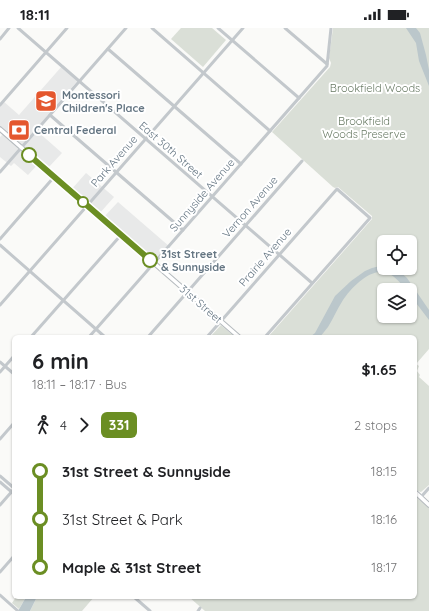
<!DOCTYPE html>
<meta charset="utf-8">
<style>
body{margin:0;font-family:Quicksand,sans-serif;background:#f6f6f6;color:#202124;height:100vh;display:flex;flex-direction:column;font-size:15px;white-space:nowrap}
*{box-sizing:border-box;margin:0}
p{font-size:13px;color:#757577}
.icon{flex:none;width:22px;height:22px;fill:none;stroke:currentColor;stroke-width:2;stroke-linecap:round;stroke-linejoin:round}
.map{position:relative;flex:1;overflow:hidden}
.side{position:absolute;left:12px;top:307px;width:405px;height:264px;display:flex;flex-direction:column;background:#fff;border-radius:6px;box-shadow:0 1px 3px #0004}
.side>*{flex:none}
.badge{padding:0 8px;border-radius:6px;font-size:14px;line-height:26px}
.fabs{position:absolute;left:377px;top:207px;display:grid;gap:8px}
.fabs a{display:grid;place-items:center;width:40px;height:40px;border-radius:6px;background:#fff;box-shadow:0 1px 3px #0004;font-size:20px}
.map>.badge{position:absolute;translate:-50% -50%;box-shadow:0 0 0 2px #fff}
.legs{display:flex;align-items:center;gap:6px;height:44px;padding:0 20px;font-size:13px}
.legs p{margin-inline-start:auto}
.head{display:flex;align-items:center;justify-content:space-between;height:68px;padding:0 20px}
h1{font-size:22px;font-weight:700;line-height:30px}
ul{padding:0 20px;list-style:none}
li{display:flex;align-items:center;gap:14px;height:48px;font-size:15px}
li i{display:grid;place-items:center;width:6px;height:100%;margin:0 5px;background:currentColor}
li i::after{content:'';width:10px;height:10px;margin:-5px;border:3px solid;border-radius:50%;background:#fff}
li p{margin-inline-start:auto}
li:first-child i{background:linear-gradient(#0000 50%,currentColor 0)}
li:last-child i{background:linear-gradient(currentColor 50%,#0000 0)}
.status{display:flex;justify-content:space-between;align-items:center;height:28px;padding:0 20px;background:#fff;direction:ltr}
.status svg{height:11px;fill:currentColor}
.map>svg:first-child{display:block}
</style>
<div class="status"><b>18:11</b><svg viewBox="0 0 49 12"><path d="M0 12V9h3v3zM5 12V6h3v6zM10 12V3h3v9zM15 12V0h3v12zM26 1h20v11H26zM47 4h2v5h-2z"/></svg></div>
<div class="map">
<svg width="429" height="583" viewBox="0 0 429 583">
<rect width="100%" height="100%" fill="#fafaf8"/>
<g fill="#e8e9e9">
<path d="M 63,37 L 79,51 L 21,119 L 0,100 L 0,76 L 3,73 L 19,87 Z"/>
<path d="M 37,103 L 62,125 L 47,141 L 22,120 Z"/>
<path d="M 3,106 L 38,136 L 28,147 L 14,135 L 11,138 L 0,129 L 0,109 Z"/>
<path d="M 86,145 L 114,169 L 99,186 L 71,162 Z"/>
<path d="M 118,174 L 170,219 L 156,235 L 103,190 Z"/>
</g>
<g fill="#dadfd7" fill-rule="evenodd">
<path d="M 181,0 L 212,0 L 226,12 L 203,39 L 171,11 Z"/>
<path d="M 333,0 L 429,0 L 429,321 L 416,336 L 419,338 L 417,343 L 420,347 L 419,349 L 429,358 L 429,457 L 421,464 L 418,463 L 415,460 L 415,309 L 268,309 L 372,191 L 372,188 L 338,159 L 335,160 L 333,159 L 272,104 L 330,39 L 331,35 L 329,30 ZM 384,214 L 410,214 L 410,240 L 384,240 ZM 384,262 L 410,262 L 410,288 L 384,288 Z"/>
<path d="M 221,297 L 222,298 L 235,309 L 210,309 Z"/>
<path d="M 415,467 L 429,480 L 429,583 L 205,583 L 189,569 L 415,569 Z"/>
<path d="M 16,569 L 26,569 L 19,581 L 12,575 Z"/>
<path d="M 37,569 L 94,569 L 82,583 L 30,583 Z"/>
</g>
<g fill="#bbc7cb">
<path d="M 406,0 L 416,0 L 420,5 L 426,27 L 429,42 L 429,58 L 419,33 L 416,15 Z"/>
<path d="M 380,238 L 384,239 L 384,240 L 392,240 L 398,242 L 407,250 L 429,282 L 429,292 L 410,267 L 410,262 L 406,262 C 401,255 393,246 385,244 C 369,241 351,260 343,272 C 337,281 333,291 328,299 C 325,303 322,306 320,309 L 310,309 L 315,305 L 335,268 L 351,253 L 365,243 L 372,240 Z"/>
<path d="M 26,569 L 37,569 L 30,583 L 18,583 Z"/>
</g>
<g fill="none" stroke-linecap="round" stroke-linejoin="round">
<g stroke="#b5babe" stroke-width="5.5">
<g id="major">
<path d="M 0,101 L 239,309"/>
<path d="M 415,464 L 429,477"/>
</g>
</g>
<g stroke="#c3c8cc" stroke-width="3">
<path d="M 18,0 L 312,255"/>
<path d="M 152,0 L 270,103"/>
<path d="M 218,0 L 299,70"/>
<path d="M 285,0 L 327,36"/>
<path d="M 0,11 L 9,0"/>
<path d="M 108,21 L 241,136"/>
<path d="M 0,77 L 67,0"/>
<path d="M 50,87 L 183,202"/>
<path d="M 0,144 L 126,0"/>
<path d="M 0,211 L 54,149"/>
<path d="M 0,217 L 105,309"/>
<path d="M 0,277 L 243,0"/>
<path d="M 31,309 L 121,207"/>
<path d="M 89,309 L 327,38 L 331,0"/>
<path d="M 148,309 L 302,133"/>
<path d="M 207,309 L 337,161 L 370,190 L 265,309"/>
<path d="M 0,334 L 14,346"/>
<path d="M 0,344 L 14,328"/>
<path d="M 0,411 L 14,395"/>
<path d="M 0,448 L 14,460"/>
<path d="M 0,454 L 14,466"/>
<path d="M 421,469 L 429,460"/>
<path d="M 0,477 L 14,461"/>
<path d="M 0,544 L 14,528"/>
<path d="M 0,567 L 18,583"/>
<path d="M 134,569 L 150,583"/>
<path d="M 198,583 L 200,580"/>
</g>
<use href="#major" stroke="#fff" stroke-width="3.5"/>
</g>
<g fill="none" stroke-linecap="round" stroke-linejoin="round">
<g stroke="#fff" stroke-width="9">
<path id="line-1" d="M 29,127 L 150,232"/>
</g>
<use href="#line-1" stroke="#6b8e23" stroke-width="6"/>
</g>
<defs>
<g id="school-square" transform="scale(1.15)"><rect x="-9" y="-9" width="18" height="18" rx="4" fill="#e4572e" stroke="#fff"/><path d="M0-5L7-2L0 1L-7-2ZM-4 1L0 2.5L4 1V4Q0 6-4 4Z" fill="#fff"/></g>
<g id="bank-square" transform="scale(1.15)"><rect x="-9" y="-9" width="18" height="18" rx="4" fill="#e4572e" stroke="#fff"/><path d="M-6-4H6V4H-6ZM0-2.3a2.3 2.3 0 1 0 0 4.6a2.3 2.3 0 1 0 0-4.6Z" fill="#fff"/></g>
</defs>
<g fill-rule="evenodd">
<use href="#school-square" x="46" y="73"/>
<use href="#bank-square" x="19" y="102"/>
</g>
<g fill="#fff" stroke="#6b8e23" stroke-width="2">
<circle cx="29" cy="127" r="7"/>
<circle cx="83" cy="174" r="5"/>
<circle cx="150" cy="232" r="7"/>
</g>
<g text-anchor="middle" stroke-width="4" stroke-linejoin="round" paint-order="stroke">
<g font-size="11" fill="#687a64" stroke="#fff">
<text x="375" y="64">Brookfield Woods</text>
<text x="364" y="97">Brookfield<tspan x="364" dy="13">Woods Preserve</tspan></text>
</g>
<g font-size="11" font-weight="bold" fill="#657683" stroke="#fff" text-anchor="start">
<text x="62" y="71">Montessori<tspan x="62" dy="13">Children's Place</tspan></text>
<text x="34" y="106">Central Federal</text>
</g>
<g font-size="11" fill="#657683" stroke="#fff">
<text transform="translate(171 122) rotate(41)" y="4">East 30th Street</text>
<text transform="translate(114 133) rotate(-49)" y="4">Park Avenue</text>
<text transform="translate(202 167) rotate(-49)" y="4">Sunnyside Avenue</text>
<text transform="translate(250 179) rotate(-49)" y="4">Vernon Avenue</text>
<text transform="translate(265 229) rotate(-49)" y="4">Prairie Avenue</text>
<text transform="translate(201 276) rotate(41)" y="4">31st Street</text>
</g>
<g font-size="11" font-weight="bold" fill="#657683" stroke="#fff" text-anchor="start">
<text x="161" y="230">31st Street<tspan x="161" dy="13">&amp; Sunnyside</tspan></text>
</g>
</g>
</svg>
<div class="fabs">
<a><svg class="icon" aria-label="locate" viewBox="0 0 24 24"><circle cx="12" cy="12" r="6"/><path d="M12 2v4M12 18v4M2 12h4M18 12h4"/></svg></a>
<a><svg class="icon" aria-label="layers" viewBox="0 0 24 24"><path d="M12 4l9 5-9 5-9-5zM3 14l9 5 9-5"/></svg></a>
</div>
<section class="side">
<div class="head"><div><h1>6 min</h1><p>18:11 – 18:17 · Bus</p></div><b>$1.65</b></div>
<div class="legs"><svg class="icon" aria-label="walk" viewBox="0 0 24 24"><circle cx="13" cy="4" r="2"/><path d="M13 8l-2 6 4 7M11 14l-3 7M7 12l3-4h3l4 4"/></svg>4<svg class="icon" aria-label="forward" viewBox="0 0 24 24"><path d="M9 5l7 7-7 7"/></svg><b class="badge" style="background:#6b8e23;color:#fff">331</b><p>2 stops</p></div>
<ul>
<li><i style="color:#6b8e23"></i><b>31st Street &amp; Sunnyside</b><p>18:15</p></li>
<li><i style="color:#6b8e23"></i><span>31st Street &amp; Park</span><p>18:16</p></li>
<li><i style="color:#6b8e23"></i><b>Maple &amp; 31st Street</b><p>18:17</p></li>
</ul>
</section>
</div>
